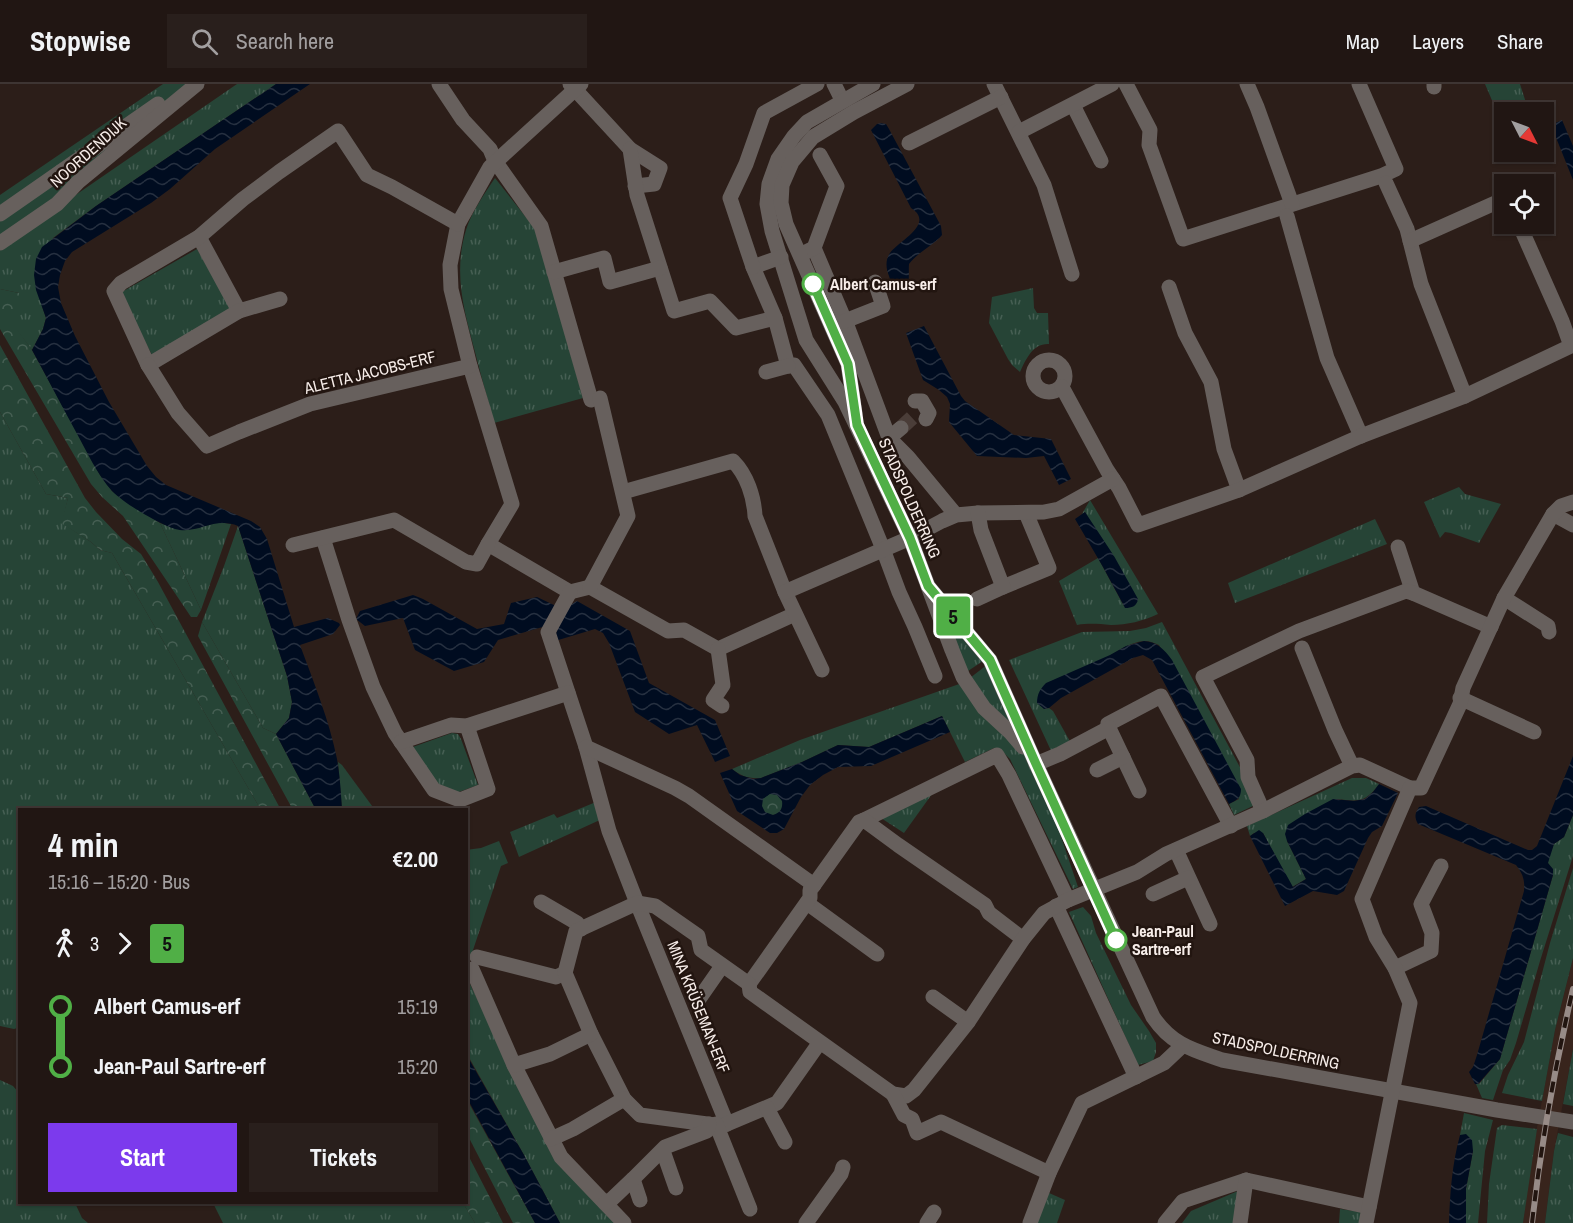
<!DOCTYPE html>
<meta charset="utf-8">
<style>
body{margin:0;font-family:"Archivo Narrow",sans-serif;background:#291f1c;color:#f1f3f6;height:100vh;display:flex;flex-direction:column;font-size:22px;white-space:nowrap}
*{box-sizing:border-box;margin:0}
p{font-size:20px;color:#a29fa0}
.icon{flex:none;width:33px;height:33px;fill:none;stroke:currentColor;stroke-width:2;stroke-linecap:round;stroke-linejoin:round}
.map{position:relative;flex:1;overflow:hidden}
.sheet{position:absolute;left:18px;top:724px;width:450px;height:396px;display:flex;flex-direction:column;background:#211613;border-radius:0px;box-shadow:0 2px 4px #0004,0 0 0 2px #3e3533}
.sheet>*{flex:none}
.badge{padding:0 12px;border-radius:4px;font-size:21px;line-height:39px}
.needle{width:39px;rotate:132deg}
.fabs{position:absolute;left:1494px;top:18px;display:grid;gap:12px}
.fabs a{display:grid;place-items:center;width:60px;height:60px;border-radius:0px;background:#211613;box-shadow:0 2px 4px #0004,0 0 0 2px #3e3533;font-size:30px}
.map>.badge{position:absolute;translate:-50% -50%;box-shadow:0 0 0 3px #fff}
.legs{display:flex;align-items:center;gap:9px;height:66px;padding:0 30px;font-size:20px}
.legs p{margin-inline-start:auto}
.overview{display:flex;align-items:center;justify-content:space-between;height:102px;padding:0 30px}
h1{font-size:33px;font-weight:800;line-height:45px}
.cta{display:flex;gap:12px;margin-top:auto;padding:12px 30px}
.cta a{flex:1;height:69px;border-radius:0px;background:#7c3aed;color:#fff;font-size:24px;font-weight:800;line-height:69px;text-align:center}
.cta a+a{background:#291f1c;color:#f1f3f6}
ul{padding:0 30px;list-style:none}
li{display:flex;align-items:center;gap:21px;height:60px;font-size:22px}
li i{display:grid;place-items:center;width:9px;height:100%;margin:0 8px;background:currentColor}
li i::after{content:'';width:15px;height:15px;margin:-8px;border:4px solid;border-radius:50%;background:#211613}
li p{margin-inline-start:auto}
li:first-child i{background:linear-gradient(#0000 50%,currentColor 0)}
li:last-child i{background:linear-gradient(currentColor 50%,#0000 0)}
header{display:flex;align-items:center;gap:36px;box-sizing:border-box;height:84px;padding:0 30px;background:#211613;border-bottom:2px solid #3e3533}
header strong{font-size:28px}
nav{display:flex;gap:33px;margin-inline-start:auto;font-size:21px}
.search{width:420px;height:54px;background:#291f1c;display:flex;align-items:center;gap:15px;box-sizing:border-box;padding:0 21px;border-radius:0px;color:#a29fa0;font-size:22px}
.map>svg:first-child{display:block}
</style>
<header>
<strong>Stopwise</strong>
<div class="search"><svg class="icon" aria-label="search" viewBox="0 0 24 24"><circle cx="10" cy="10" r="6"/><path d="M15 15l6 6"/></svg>Search here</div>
<nav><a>Map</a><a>Layers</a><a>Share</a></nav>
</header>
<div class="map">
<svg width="1573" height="1139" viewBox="0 0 1573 1139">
<defs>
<pattern id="grass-tufts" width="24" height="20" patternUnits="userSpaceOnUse" patternTransform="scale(1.5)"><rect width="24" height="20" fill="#264436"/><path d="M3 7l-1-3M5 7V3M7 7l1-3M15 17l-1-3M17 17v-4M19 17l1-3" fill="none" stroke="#465f53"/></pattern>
<pattern id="forest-crowns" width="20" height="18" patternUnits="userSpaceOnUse" patternTransform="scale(1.5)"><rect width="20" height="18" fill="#264436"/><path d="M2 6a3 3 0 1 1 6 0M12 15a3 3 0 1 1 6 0" fill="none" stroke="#465f53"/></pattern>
<pattern id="water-waves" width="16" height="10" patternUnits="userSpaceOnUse" patternTransform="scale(1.5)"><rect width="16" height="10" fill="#000c20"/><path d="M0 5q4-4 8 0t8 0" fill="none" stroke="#263040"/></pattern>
</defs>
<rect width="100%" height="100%" fill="#2c1e19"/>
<path fill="#38241c" d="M 1573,874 L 1573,965 L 1554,1067 L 1545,1139 L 1523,1139 L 1533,1065 L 1555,946 Z"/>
<g fill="url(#grass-tufts)">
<path d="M 163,0 L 191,0 L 48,119 L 0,153 L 0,111 Z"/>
<path d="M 237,0 L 276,0 L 96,122 L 53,154 L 42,222 L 46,234 L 43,245 L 32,266 L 13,241 L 19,209 L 0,205 L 0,163 Z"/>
<path d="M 1485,0 L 1520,0 L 1527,22 L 1513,28 L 1504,28 L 1504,33 L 1500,35 Z"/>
<path d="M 495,94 L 536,146 L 583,314 L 494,339 C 488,316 481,292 475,268 C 464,227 453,189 466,146 C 471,129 485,109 495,94 Z"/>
<path d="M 197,165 L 232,226 L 153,273 L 120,209 Z"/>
<path d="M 1033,204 L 1034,224 L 1037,229 L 1048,229 L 1049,260 C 1033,259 1026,275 1020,288 L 1012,281 L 1008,275 L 989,239 L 992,213 Z"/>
<path d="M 0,328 L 46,410 L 68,414 L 62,439 L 91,458 L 100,466 L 112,469 L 261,726 L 20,726 L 20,943 L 14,945 L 0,942 Z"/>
<path d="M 1459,403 L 1465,410 L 1501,420 L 1479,459 L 1451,449 L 1445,448 L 1440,454 L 1424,418 Z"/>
<path d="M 1090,416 L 1158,530 C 1143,537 1127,541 1111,541 C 1099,540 1089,539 1077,541 L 1059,497 L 1098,474 L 1125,524 L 1085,428 L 1082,430 Z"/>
<path d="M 1375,435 L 1387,460 L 1235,519 L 1228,499 Z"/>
<path d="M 218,438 L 231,440 L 201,526 L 160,439 C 186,449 191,446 218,438 Z"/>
<path d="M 238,442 L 287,592 L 292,618 L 289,634 L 276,650 L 263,644 L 202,538 L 224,482 Z"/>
<path d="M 936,514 L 986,575 L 965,589 Z"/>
<path d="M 1162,538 L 1257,715 L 1257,720 L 1234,731 L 1229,720 L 1239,715 L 1159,561 C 1154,559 1150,557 1145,557 C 1118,557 1067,607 1044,625 L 1049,624 L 1053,627 L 1072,661 L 1053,671 L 1009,576 L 1082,548 L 1130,547 L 1146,544 Z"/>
<path d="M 988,580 L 1019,652 L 980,612 L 970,594 Z"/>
<path d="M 965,598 L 1020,661 L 1050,720 L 1078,803 L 1073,805 L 1010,675 L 1003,668 L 994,664 L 965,678 L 942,632 L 869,663 L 838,661 L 802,678 L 761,694 C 749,695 741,692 732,685 L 800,656 Z"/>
<path d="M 452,649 L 458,650 L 461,655 L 478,701 L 456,709 C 428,697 426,688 410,664 Z"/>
<path d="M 338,678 L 342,681 L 375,726 L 342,726 Z"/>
<path d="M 1352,694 L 1366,694 L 1379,700 C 1366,718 1359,718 1337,715 L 1287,757 L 1306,795 L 1292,803 L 1263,749 L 1254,749 L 1250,752 L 1247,742 Z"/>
<path d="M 932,710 L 904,749 L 881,734 Z"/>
<path d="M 596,718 L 602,735 L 519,773 L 510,748 L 554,730 L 557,734 Z"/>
<path d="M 1573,731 L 1573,772 L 1540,877 L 1516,959 L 1510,976 L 1503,986 L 1493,1016 L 1482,1014 L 1476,1000 L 1479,1000 L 1500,975 L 1553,791 L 1548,779 L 1548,775 L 1554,760 L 1564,753 Z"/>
<path d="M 499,757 L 508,779 L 501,782 L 468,881 L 466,882 L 466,766 L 481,764 Z"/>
<path d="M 1573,784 L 1573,874 L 1555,946 L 1542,1017 L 1502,1009 L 1508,991 L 1524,958 L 1550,859 Z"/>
<path d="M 1083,823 L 1091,832 L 1096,849 L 1131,921 L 1149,947 L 1156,959 L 1156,968 L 1153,977 L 1138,981 L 1069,828 Z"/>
<path d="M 468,896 L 541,1043 L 619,1139 L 560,1139 L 524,1071 L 467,970 L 466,897 Z"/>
<path d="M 1573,965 L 1573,1022 L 1563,1020 Z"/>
<path d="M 0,996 L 13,1002 L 19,1009 L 20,1119 L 75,1119 L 82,1134 L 88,1139 L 0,1139 Z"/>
<path d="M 1464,1029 L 1493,1036 L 1485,1067 L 1478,1139 L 1466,1139 L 1466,1105 L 1473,1067 L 1460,1051 Z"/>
<path d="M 1502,1041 L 1537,1045 L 1523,1139 L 1487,1139 L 1489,1100 L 1497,1044 Z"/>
<path d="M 1558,1049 L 1573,1053 L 1573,1139 L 1545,1139 L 1554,1067 Z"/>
<path d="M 1238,1107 L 1236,1139 L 1182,1139 L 1191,1127 Z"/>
<path d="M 1049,1109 L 1065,1116 L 1057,1139 L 1037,1139 Z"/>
<path d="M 213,1119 L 463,1119 L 475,1139 L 223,1139 Z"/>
<path d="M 1340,1125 L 1361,1128 L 1359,1139 L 1339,1139 Z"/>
</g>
<g fill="url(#forest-crowns)">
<path d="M 0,205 L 19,209 L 26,222 L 14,241 L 32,266 L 100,391 L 112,407 L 121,414 L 160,439 L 201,526 L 197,533 L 191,533 L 123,432 L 102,413 L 91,400 L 0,245 Z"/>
<path d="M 0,261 L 85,414 L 96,428 L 122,455 L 141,470 L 158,498 L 281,726 L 261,726 L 112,469 L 100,466 L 91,458 L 61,439 L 68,414 L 46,410 L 0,328 Z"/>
<path d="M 202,538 L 263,644 L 276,650 L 316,726 L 293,726 L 198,552 Z"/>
<circle cx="772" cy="720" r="11"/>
<path d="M 466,1014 L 535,1139 L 513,1139 L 467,1050 Z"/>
<path d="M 467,1069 L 503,1139 L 475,1139 L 463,1119 L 466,1119 Z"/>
</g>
<g fill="url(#water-waves)" fill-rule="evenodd">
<path d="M 276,0 L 310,0 L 215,65 L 170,105 L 151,119 L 72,168 L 65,177 L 60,191 L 58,203 L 61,219 L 75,252 L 109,318 L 147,382 L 156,393 L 166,401 L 251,437 L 260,443 L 267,455 L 294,543 L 328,534 L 339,539 L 340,541 L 333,550 L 300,561 C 314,599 329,636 337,675 C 340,692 341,709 342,726 L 316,726 L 276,650 L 289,634 L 292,618 L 287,592 L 238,442 C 214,432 198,451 175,445 C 157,439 125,420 112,407 C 97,390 87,368 76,348 C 61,321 47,293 32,266 L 43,245 L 46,234 L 36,206 L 34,191 L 36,175 L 42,163 L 96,122 Z"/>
<path d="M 1562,36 L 1573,62 L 1573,96 L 1551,41 Z"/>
<path d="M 881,39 L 886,40 L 889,45 L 941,142 L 942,151 C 933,162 918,168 909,180 C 908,193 912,201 899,208 C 893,203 891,199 889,192 C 886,185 885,176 890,169 C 898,157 936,140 911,124 L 871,46 L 877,40 Z"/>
<path d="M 924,242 L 961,312 L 965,317 L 1014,351 L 1051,355 L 1071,395 L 1059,401 L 1044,372 L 1026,374 L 977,372 L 949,338 L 950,320 L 947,313 L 939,306 L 923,296 L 906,249 Z"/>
<path d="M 1085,428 L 1114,472 L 1138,515 C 1137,522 1132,524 1125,524 L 1123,520 L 1103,483 L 1075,435 Z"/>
<path d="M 413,511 L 423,515 L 477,545 L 504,540 L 511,519 L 537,513 L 556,522 L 546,542 L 498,556 L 484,578 L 454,587 L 415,566 L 403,534 L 365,542 L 356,535 L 360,527 Z"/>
<path d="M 577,517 L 630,547 L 649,599 L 715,636 L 730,672 L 715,678 L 697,641 L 669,650 L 635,628 L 609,559 L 603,549 L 595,545 L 555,557 C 556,545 564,522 577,517 Z"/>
<path d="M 1144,557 C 1157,558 1164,565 1172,576 L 1241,705 C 1241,714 1237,716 1229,720 L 1152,576 L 1143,571 L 1133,574 L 1061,614 L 1049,624 L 1044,625 L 1037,619 C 1037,610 1040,605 1046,599 L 1110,571 L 1126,562 Z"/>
<path d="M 942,632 L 950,648 L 871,682 L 838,683 L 823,691 L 810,701 L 801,713 L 784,745 L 777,749 L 770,749 L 737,727 L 720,689 L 732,685 L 740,691 L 753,695 L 761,694 L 802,678 L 838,661 L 869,663 ZM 770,710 L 777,711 L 782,717 C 783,725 780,729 773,731 L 765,728 L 762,722 L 763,715 Z"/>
<path d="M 1573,672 L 1573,731 L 1564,753 L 1554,760 L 1548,779 L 1553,785 L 1553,791 L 1500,975 L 1478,1000 L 1475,1000 L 1469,988 L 1473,983 L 1477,971 L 1524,807 C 1525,796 1523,790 1516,781 L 1418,740 C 1414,733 1415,729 1419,723 L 1426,722 L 1528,766 L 1532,766 L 1537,762 Z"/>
<path d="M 1379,700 L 1398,709 L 1382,742 L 1372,748 L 1368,754 L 1344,807 L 1337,811 L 1313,807 L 1285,822 L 1250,752 L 1259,746 L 1263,749 L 1293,803 L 1306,795 L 1287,757 L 1285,750 L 1288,741 L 1305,730 L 1333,715 L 1354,717 L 1365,715 L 1373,708 Z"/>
<path d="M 466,970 L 524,1071 L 560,1139 L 535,1139 L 467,1014 Z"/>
<path d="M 1466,1050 L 1472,1056 L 1473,1067 L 1466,1105 L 1466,1139 L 1449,1139 C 1450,1109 1452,1080 1460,1051 Z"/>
</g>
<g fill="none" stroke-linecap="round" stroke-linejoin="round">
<path stroke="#4a3d38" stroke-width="15" stroke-dasharray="15 8" stroke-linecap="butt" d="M 901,344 L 914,332"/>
<g stroke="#67605d" stroke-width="15">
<path d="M 439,0 L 463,36 L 490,65 L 495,77 L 541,142 L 591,316"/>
<path d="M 570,0 L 630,65 L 660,84 L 654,100 L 635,102"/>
<path d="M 581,0 L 490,83 L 458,140 L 450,181 L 451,205 L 470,282 L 512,420 L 488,460 L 570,508 L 590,503 L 668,547 L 684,546 L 718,565 L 795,530"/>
<path d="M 834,0 L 842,16"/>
<path d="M 873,0 L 807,38 L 794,52 L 778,75 L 769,100 L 767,120 L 772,147 L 806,256 L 845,318 L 910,454 L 952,566 L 963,593 L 984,624 L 1011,649 L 1023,663"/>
<path d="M 994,0 L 1044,101 L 1072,190"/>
<path d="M 1126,0 L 1150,46 L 1149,61 L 1183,155 L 1381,92 L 1396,85 L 1359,0"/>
<path d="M 1247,0 L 1257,23 L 1292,120"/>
<path d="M 1434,0 L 1434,3"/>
<path d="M 1073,21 L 1101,77"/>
<path d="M 1019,48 L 1112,0"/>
<path d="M 909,59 L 1001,13"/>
<path d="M 630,65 L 637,111 L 674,227 L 710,217 L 736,244 L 775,234"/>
<path d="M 1386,99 L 1407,145 L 1421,200 L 1465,312"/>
<path d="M 0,130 L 158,20"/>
<path d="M 1287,132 L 1327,274 L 1361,352"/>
<path d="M 199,153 L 239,227 L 280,215"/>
<path d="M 1410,157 L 1504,115"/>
<path d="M 0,159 L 57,120 L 78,98 L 197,0"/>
<path d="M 814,164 L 848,244 L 889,354 L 908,373 L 956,431"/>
<path d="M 806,168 L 814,164 L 837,102 L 820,71"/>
<path d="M 781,173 L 753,183 L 775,234 L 788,282 L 794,281 L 828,331 L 883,465 L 899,508 L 915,543 L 935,592"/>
<path d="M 753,183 L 730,114 L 746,80 L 764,29 L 817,0"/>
<path d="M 554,188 L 604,174 L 610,198 L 660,184"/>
<path d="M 1169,203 L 1185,249 L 1211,298 L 1224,365 L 1239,406"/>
<path d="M 239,227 L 148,281 L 114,207 L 121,199 L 199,153 L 243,115 L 279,88 L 338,47 L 367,91 L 392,103 L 458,140"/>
<path d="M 845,237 L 883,222 L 875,198"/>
<circle cx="1049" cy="292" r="16"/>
<path d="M 148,281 L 178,329 L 207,362 L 239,348 L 310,320 L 470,282"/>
<path d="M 766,288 L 788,282"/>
<path d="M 1062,303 L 1107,386 L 1119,404 L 1138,441 L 1239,406 L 1361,352 L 1465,312 L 1571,262 L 1562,237 L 1519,140"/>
<path d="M 915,317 L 922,317 L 929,329 L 926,335"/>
<path d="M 855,329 L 848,280 L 786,140 L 781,119 L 782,101 L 792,78 L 813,53 L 854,28 L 907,0"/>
<path d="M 889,354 L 901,344"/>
<path d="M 623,408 L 733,377 C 747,391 754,413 755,432 L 785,508 L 822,586"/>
<path d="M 1553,430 L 1573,441"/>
<path d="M 323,454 L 349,536 L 373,603 L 395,649 L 434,706 L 460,716 L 488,705 L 467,642"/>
<path d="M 293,461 L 394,436 L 466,478 L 477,480 L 488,460"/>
<path d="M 1398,463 L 1413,509"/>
<path d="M 928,502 L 990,576 L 1036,680 L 1153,933 C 1172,961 1193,966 1222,976 L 1497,1026 L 1573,1038"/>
<path d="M 590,503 L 628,432 L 600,314"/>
<path d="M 1003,503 L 1049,484 L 1026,429"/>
<path d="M 570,508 L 548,548 L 586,663 L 609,747 L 637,819 L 727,1040"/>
<path d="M 785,508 L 910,454 L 942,437 L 956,431 L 978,429 L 1044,428 L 1059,425 L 1113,395"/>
<path d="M 1504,514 L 1548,542 L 1549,548"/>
<path d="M 977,515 L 1003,503 L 981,446 L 978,429"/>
<path d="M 1302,564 L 1335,646 L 1352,682"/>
<path d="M 718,565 L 723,601 L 713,616 L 722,622"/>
<path d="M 1460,614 L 1534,648"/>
<path d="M 1109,644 L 1108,640 L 1161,612 L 1231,742"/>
<path d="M 401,658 L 451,641 L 467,642 L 568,609"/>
<path d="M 586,663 L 675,704 L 689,712 L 814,801"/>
<path d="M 1036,680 L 1060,670 L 1109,644 L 1139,707"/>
<path d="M 1097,686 L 1123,673"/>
<path d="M 1263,727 L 1248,693 L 1247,676 L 1203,593 L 1299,547 L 1406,507 L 1413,509 L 1491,543"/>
<path d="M 864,736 L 997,671 L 1009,691 L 1068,816"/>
<path d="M 1176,766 L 1210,840"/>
<path d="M 1153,810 L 1188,794"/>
<path d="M 541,818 L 577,839 L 581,845"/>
<path d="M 807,819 L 877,870"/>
<path d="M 1056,822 L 1136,993"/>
<path d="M 477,873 L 556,893 L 565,889"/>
<path d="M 1395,884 L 1431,867 L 1432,849 L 1421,820 L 1441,782"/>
<path d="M 472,885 L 514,981 L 561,1073 L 624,1139"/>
<path d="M 749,900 L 810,814 L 810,806 L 814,801 L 859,738 L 864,736 L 898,761 L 985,821 L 989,829 L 1023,855"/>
<path d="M 933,913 L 968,938"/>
<path d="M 699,915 L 722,882"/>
<path d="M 820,958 L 777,1019 L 722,1042 L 640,1031 L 624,1015 L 591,950 L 565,889 L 576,847 L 637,819 L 655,822 L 698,852 L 701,866 L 749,900 L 750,908 L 893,1010 L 906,1012 L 914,1006 L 968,938 L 1023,855 L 1044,829 L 1068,816 L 1137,788 L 1166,770 L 1263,727 L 1352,682 L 1360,681 L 1410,704"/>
<path d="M 514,981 L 550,970 L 591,950"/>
<path d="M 893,1010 L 904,1031 L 912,1035 L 917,1049 L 941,1038 L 1049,1089"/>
<path d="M 767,1024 L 785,1058"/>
<path d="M 716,1040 L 750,1125"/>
<path d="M 551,1055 L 573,1045 L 624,1015"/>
<path d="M 663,1067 L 676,1104"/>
<path d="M 633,1095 L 640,1116"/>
<path d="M 605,1119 L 612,1115 L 633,1095 L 665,1063 L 707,1047 L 709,1040"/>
<path d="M 806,1139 L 841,1090 L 843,1083"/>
<path d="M 927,1139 L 934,1128"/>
<path d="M 1030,1139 L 1049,1089 L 1082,1019 L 1164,979 L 1182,962"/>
<path d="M 1165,1139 L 1183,1117 L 1246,1096 L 1369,1123"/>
<path d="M 1240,1139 L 1246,1096"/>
<path d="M 1366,1139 L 1410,919 L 1395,884 L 1376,853 L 1362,815 L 1410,704 L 1421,704 L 1460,620 L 1463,604 L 1504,514 L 1553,430 L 1561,422 L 1573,418"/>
</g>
<g stroke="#978b87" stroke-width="6">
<path id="rail" d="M 1532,1139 C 1541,1060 1555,982 1573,905"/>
</g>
<use href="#rail" stroke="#221510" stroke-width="4" stroke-dasharray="11" stroke-linecap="butt"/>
</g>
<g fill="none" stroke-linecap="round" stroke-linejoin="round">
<g stroke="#fff" stroke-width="14">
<path id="line-1" d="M 813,200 L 848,280 L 857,341 L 910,454 L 928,502 L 990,576 L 1036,680 L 1116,856"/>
</g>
<use href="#line-1" stroke="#50af46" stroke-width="9"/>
</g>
<g fill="#fff" stroke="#50af46" stroke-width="3">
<circle cx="813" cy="200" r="10"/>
<circle cx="1116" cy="856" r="10"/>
</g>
<g text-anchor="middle" stroke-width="5" stroke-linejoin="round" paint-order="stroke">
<g font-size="16" fill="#f7ede9" stroke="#221510">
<text transform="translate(88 68) rotate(-42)" y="6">NOORDENDIJK</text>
<text transform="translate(370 288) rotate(-14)" y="6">ALETTA JACOBS-ERF</text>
<text transform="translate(910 414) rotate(66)" y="6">STADSPOLDERRING</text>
<text transform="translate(699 923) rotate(68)" y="6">MINA KRÜSEMAN-ERF</text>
<text transform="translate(1276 966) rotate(12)" y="6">STADSPOLDERRING</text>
</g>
<g font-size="16" font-weight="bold" fill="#f7ede9" stroke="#221510" text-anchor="start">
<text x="830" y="206">Albert Camus-erf</text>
<text x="1132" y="853">Jean-Paul<tspan x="1132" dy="18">Sartre-erf</tspan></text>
</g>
</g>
</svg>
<div class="fabs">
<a><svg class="needle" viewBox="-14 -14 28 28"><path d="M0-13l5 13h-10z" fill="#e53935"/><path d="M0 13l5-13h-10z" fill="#a29fa0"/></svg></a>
<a><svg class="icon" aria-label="locate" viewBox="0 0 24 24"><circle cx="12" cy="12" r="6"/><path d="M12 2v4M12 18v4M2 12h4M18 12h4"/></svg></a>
</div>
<b class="badge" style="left:953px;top:532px;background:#50af46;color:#111">5</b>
<section class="sheet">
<div class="overview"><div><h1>4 min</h1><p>15:16 – 15:20 · Bus</p></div><b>€2.00</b></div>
<div class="legs"><svg class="icon" aria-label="walk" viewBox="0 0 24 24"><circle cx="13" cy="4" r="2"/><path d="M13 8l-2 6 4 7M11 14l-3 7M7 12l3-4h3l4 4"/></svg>3<svg class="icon" aria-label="forward" viewBox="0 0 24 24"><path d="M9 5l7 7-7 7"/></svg><b class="badge" style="background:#50af46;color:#111">5</b></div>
<ul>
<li><i style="color:#50af46"></i><b>Albert Camus-erf</b><p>15:19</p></li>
<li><i style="color:#50af46"></i><b>Jean-Paul Sartre-erf</b><p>15:20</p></li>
</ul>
<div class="cta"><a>Start</a><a>Tickets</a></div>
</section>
</div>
